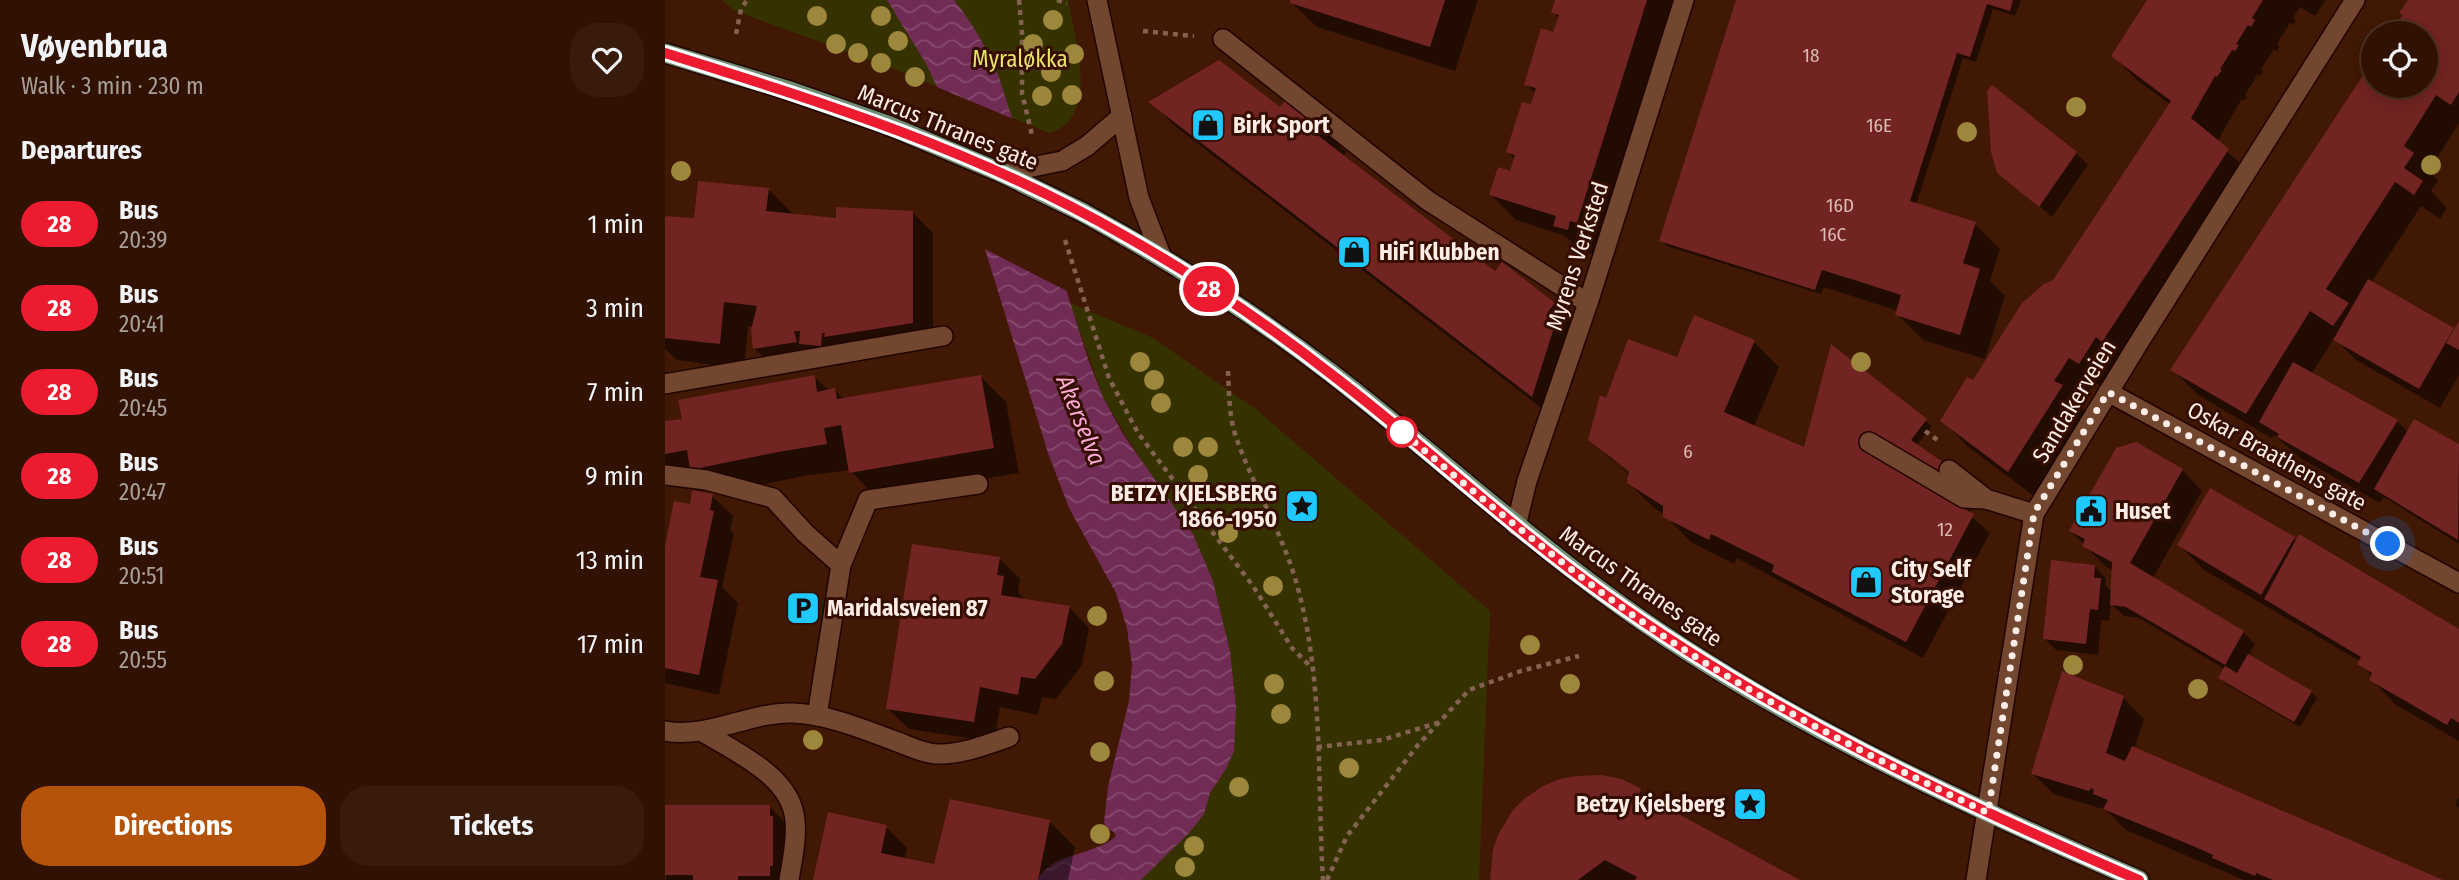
<!DOCTYPE html>
<meta charset="utf-8">
<style>
body{margin:0;font-family:"Fira Sans Condensed",sans-serif;background:#391b0c;color:#f1f3f6;height:100vh;display:flex;flex-direction:column;font-size:26px;white-space:nowrap}
*{box-sizing:border-box;margin:0}
p{font-size:23px;color:#a89e99}
.icon{flex:none;width:38px;height:38px;fill:none;stroke:currentColor;stroke-width:2;stroke-linecap:round;stroke-linejoin:round}
.map{position:relative;flex:1;overflow:hidden}
.sheet{display:flex;flex-direction:column;background:#311202;width:665px}
.sheet>*{flex:none}
.badge{padding:0 14px;border-radius:23px;font-size:24px;line-height:46px}
.fabs{position:absolute;left:1696px;top:21px;display:grid;gap:14px}
.fabs a{display:grid;place-items:center;width:77px;height:77px;border-radius:50%;background:#311202;box-shadow:0 4px 18px #0003,0 0 0 2px #4c3224;font-size:35px}
.you{position:absolute;width:35px;height:35px;margin:-18px;border:5px solid #fff;border-radius:50%;background:#1a73e8;box-shadow:0 0 0 10px #1a73e833}
.map>.badge{position:absolute;translate:-50% -50%;box-shadow:0 0 0 4px #fff}
h2{padding:0 21px;font-size:26px;line-height:63px}
.round{display:grid;place-items:center;flex:none;width:74px;height:74px;border-radius:28px;background:#391b0c}
.summary{display:flex;align-items:center;justify-content:space-between;height:119px;padding:0 21px}
h1{font-size:33px;font-weight:700;line-height:52px}
.primary-button{display:flex;gap:14px;margin-top:auto;padding:14px 21px}
.primary-button a{flex:1;height:80px;border-radius:28px;background:#b45309;color:#fff;font-size:28px;font-weight:700;line-height:80px;text-align:center}
.primary-button a+a{background:#391b0c;color:#f1f3f6}
ul{padding:0;list-style:none}
li{display:flex;align-items:center;gap:21px;height:84px;padding:0 21px}
li div{flex:1}
li b{display:block;font-size:26px}
li em{font-style:normal}
li .badge{min-width:77px;font-weight:700;text-align:center}
main{display:flex;flex:1;min-height:0}
.map>svg:first-child{display:block}
</style>
<main>
<section class="sheet">
<div class="summary"><div><h1>Vøyenbrua</h1><p>Walk · 3 min · 230 m</p></div><a class="round"><svg class="icon" aria-label="heart" viewBox="0 0 24 24"><path d="M12 20l-8-8c-3-5 5-10 8-4 3-6 11-1 8 4z"/></svg></a></div>
<h2>Departures</h2>
<ul>
<li><span class="badge" style="background:#ed1b2f;color:#fff">28</span><div><b>Bus</b><p>20:39</p></div><em>1 min</em></li>
<li><span class="badge" style="background:#ed1b2f;color:#fff">28</span><div><b>Bus</b><p>20:41</p></div><em>3 min</em></li>
<li><span class="badge" style="background:#ed1b2f;color:#fff">28</span><div><b>Bus</b><p>20:45</p></div><em>7 min</em></li>
<li><span class="badge" style="background:#ed1b2f;color:#fff">28</span><div><b>Bus</b><p>20:47</p></div><em>9 min</em></li>
<li><span class="badge" style="background:#ed1b2f;color:#fff">28</span><div><b>Bus</b><p>20:51</p></div><em>13 min</em></li>
<li><span class="badge" style="background:#ed1b2f;color:#fff">28</span><div><b>Bus</b><p>20:55</p></div><em>17 min</em></li>
</ul>
<div class="primary-button"><a>Directions</a><a>Tickets</a></div>
</section>
<div class="map">
<svg width="1794" height="880" viewBox="0 0 1794 880">
<defs>
<pattern id="water-waves" width="16" height="10" patternUnits="userSpaceOnUse" patternTransform="scale(1.75)"><rect width="16" height="10" fill="#702c55"/><path d="M0 5q4-4 8 0t8 0" fill="none" stroke="#854b6d"/></pattern>
</defs>
<rect width="100%" height="100%" fill="#411803"/>
<g fill="#363200">
<path d="M 57,0 L 403,0 C 410,37 436,119 384,133 L 229,69 L 70,11 Z"/>
<path d="M 405,303 L 488,338 L 592,410 L 825,611 L 814,880 L 476,880 L 539,814 L 545,793 L 561,769 L 571,706 L 565,651 L 548,581 L 528,534 L 480,467 L 438,397 Z"/>
</g>
<path fill="url(#water-waves)" d="M 222,0 L 289,0 C 308,24 322,48 334,77 L 424,362 L 438,397 L 458,434 L 528,534 L 548,581 L 565,651 L 571,706 L 569,751 L 561,769 L 545,793 L 539,814 L 524,833 L 476,880 L 373,880 C 383,854 431,855 451,836 L 449,832 L 441,828 L 439,822 L 443,787 L 464,701 L 467,665 L 462,628 L 451,593 L 404,508 L 383,453 L 323,259 L 275,93 L 260,62 Z"/>
<path fill="#411803" d="M 267,85 L 351,120 L 406,293 L 316,247 Z"/>
<g fill="#0007" fill-rule="evenodd">
<path d="M 627,0 L 813,0 L 790,71 L 652,27 L 626,2 Z"/>
<path d="M 892,0 L 1015,0 L 937,248 L 930,245 L 928,254 L 915,250 L 900,236 L 851,220 L 826,195 L 846,173 L 850,159 L 843,152 L 867,106 L 871,94 L 861,84 L 889,34 L 894,19 L 888,12 Z"/>
<path d="M 1073,0 L 1356,0 L 1350,16 L 1328,9 L 1311,62 L 1298,58 L 1251,205 L 1310,224 L 1335,249 L 1325,281 L 1340,296 L 1320,359 L 1258,340 L 1232,314 L 1233,311 L 1159,287 L 1156,294 L 1002,246 L 996,240 Z"/>
<path d="M 1484,0 L 1661,0 L 1650,16 L 1635,7 L 1628,18 L 1631,21 L 1628,25 L 1625,23 L 1612,44 L 1614,46 L 1612,51 L 1609,49 L 1596,69 L 1598,72 L 1595,76 L 1593,74 L 1580,95 L 1582,97 L 1578,101 L 1576,100 L 1552,142 L 1588,175 L 1440,388 L 1429,382 L 1415,405 L 1422,412 L 1369,496 L 1302,446 L 1277,420 L 1390,282 L 1506,105 L 1473,81 L 1448,56 Z"/>
<path d="M 1745,0 L 1794,0 L 1794,123 L 1764,171 L 1773,180 L 1766,191 L 1782,208 L 1775,219 L 1756,206 L 1706,283 L 1790,332 L 1794,325 L 1794,375 L 1775,408 L 1691,360 L 1669,338 L 1646,375 L 1732,421 L 1743,432 L 1750,421 L 1794,444 L 1794,544 L 1719,497 L 1715,503 L 1635,458 L 1609,435 L 1606,438 L 1533,395 L 1508,370 L 1708,63 L 1708,86 L 1760,86 L 1760,33 L 1728,33 L 1740,15 Z"/>
<path d="M 486,102 L 616,109 L 656,127 L 681,152 L 678,157 L 830,273 L 837,265 L 889,305 L 914,330 L 892,420 L 511,127 Z"/>
<path d="M 1411,153 L 1423,165 L 1387,217 L 1334,172 Z"/>
<path d="M 104,190 L 129,215 L 173,220 L 247,212 L 268,233 L 268,343 L 177,352 L 176,366 L 156,364 L 111,369 L 90,349 L 89,327 L 83,326 L 79,369 L 12,360 L 0,349 L 0,218 L 30,220 Z"/>
<path d="M 1089,342 L 1114,367 L 1089,427 L 1140,450 L 1167,347 L 1261,421 L 1267,426 L 1251,446 L 1315,493 L 1304,514 L 1325,533 L 1258,658 L 1072,558 L 1069,564 L 1026,542 L 1000,515 L 989,508 L 963,482 L 965,476 L 925,440 L 941,400 L 1013,360 ZM 949,458 L 972,475 L 970,478 L 949,462 Z"/>
<path d="M 315,376 L 341,402 L 354,473 L 211,497 L 185,470 L 139,476 L 52,494 L 35,477 L 16,480 L 0,464 L 0,423 L 19,420 L 150,377 L 164,391 L 170,390 L 179,400 Z"/>
<path d="M 1517,470 L 1537,491 L 1487,580 L 1578,632 L 1590,644 L 1583,656 L 1646,692 L 1652,698 L 1635,727 L 1561,684 L 1555,678 L 1560,669 L 1474,618 L 1459,616 L 1446,604 L 1444,621 L 1436,620 L 1433,655 L 1391,650 L 1379,638 L 1429,566 L 1441,578 L 1440,585 L 1447,592 L 1448,571 L 1440,566 L 1406,531 Z"/>
<path d="M 47,496 L 68,516 L 65,530 L 69,533 L 57,587 L 73,603 L 54,695 L 0,683 L 0,555 L 26,506 Z"/>
<path d="M 1629,539 L 1794,631 L 1794,741 L 1731,705 L 1706,679 L 1707,677 L 1693,660 L 1539,570 L 1514,545 Z"/>
<path d="M 334,558 L 355,579 L 353,592 L 359,600 L 404,607 L 424,628 L 417,665 L 391,699 L 377,697 L 373,715 L 335,707 L 329,742 L 244,729 L 223,709 Z"/>
<path d="M 1458,698 L 1479,719 L 1469,749 L 1774,880 L 1579,880 L 1461,830 L 1441,810 L 1389,794 L 1368,774 Z"/>
<path d="M 975,791 L 985,800 L 1132,880 L 827,880 Z"/>
<path d="M 1794,797 L 1794,808 L 1790,804 Z"/>
<path d="M 0,807 L 105,807 L 126,828 L 128,880 L 1,880 Z"/>
<path d="M 385,822 L 410,847 L 403,880 L 150,880 L 221,827 L 242,848 L 240,859 L 269,866 Z"/>
</g>
<g fill="#722422">
<path d="M 625,0 L 780,0 L 765,47 L 625,3 Z"/>
<path d="M 890,0 L 982,0 L 912,223 L 905,221 L 903,230 L 888,226 L 891,216 L 824,195 L 833,167 L 845,171 L 850,155 L 841,152 L 857,102 L 866,104 L 871,88 L 859,85 L 876,28 L 888,32 L 894,15 L 886,13 Z"/>
<path d="M 1071,0 L 1348,0 L 1345,11 L 1322,4 L 1305,57 L 1292,53 L 1245,201 L 1311,222 L 1298,263 L 1315,269 L 1295,335 L 1230,315 L 1236,295 L 1199,283 L 1157,270 L 1150,290 L 994,241 Z"/>
<path d="M 1482,0 L 1598,0 L 1587,18 L 1590,20 L 1586,27 L 1583,25 L 1571,44 L 1574,45 L 1570,51 L 1567,50 L 1555,69 L 1557,70 L 1552,77 L 1550,76 L 1526,118 L 1564,149 L 1437,342 L 1431,337 L 1414,364 L 1404,358 L 1389,381 L 1398,385 L 1343,472 L 1275,421 L 1302,377 L 1308,380 L 1357,303 L 1379,284 L 1388,280 L 1506,101 L 1446,56 Z"/>
<path d="M 1743,0 L 1794,0 L 1794,92 L 1786,105 L 1771,95 L 1739,146 L 1749,153 L 1739,168 L 1758,181 L 1749,195 L 1730,182 L 1661,289 L 1684,303 L 1668,326 L 1645,311 L 1581,414 L 1505,370 L 1708,60 L 1708,86 L 1760,86 L 1760,33 L 1726,33 L 1738,15 L 1734,13 Z"/>
<path d="M 554,60 L 615,107 L 622,98 L 657,126 L 651,134 L 830,271 L 837,262 L 890,303 L 883,312 L 892,318 L 867,397 L 483,102 Z"/>
<path d="M 1327,85 L 1412,152 L 1374,207 L 1332,173 L 1326,152 L 1322,91 Z"/>
<path d="M 33,181 L 104,188 L 101,211 L 171,218 L 171,207 L 248,211 L 248,323 L 159,337 L 160,333 L 157,333 L 156,346 L 134,344 L 135,331 L 129,331 L 132,342 L 88,349 L 86,330 L 92,306 L 59,302 L 55,344 L 0,338 L 0,216 L 29,218 Z"/>
<path d="M 1703,279 L 1789,328 L 1754,389 L 1668,340 Z"/>
<path d="M 1029,315 L 1090,340 L 1059,412 L 1139,447 L 1166,344 L 1262,419 L 1246,440 L 1311,485 L 1298,508 L 1309,514 L 1241,642 L 1107,572 L 1109,565 L 1046,534 L 1044,540 L 998,517 L 998,506 L 962,483 L 964,471 L 923,440 L 935,395 L 941,398 L 963,339 L 1012,357 Z"/>
<path d="M 1794,321 L 1794,350 L 1781,343 Z"/>
<path d="M 1628,362 L 1733,420 L 1694,483 L 1612,437 L 1614,434 L 1594,422 Z"/>
<path d="M 150,375 L 152,392 L 170,388 L 172,399 L 316,375 L 329,448 L 184,473 L 176,425 L 159,428 L 162,444 L 113,452 L 25,470 L 22,450 L 0,454 L 0,421 L 17,419 L 13,400 Z"/>
<path d="M 1749,419 L 1794,444 L 1793,540 L 1709,489 Z"/>
<path d="M 1471,442 L 1518,469 L 1465,563 L 1579,631 L 1560,665 L 1461,607 L 1445,605 L 1447,562 L 1417,546 L 1420,539 L 1404,531 L 1451,448 Z"/>
<path d="M 1545,488 L 1630,537 L 1596,595 L 1512,545 Z"/>
<path d="M 27,490 L 48,494 L 45,510 L 49,511 L 35,577 L 53,580 L 34,675 L 0,668 L 0,546 L 9,501 L 25,504 Z"/>
<path d="M 1634,534 L 1794,629 L 1794,723 L 1786,718 L 1782,725 L 1704,680 L 1707,673 L 1692,664 L 1696,657 L 1599,599 Z"/>
<path d="M 247,544 L 335,557 L 332,575 L 339,576 L 336,595 L 405,606 L 397,644 L 370,679 L 356,677 L 353,695 L 315,687 L 309,722 L 221,709 Z"/>
<path d="M 1386,560 L 1430,565 L 1429,578 L 1436,578 L 1433,610 L 1425,609 L 1421,644 L 1378,639 Z"/>
<path d="M 1583,654 L 1647,691 L 1629,722 L 1553,678 L 1560,666 L 1572,673 Z"/>
<path d="M 1397,671 L 1459,696 L 1441,753 L 1460,761 L 1467,746 L 1778,880 L 1608,880 L 1591,873 L 1590,876 L 1547,858 L 1548,855 L 1528,846 L 1438,809 L 1443,800 L 1428,794 L 1429,790 L 1426,788 L 1424,791 L 1366,774 Z"/>
<path d="M 936,775 L 956,779 L 969,785 L 976,789 L 975,793 L 1135,880 L 970,880 L 972,877 L 940,860 L 913,880 L 825,880 L 828,850 L 833,835 L 848,810 L 859,799 L 878,786 L 895,779 L 911,776 Z"/>
<path d="M 285,799 L 385,820 L 373,880 L 148,880 L 163,812 L 222,825 L 216,853 L 269,864 Z"/>
<path d="M 0,805 L 105,805 L 105,816 L 108,816 L 108,866 L 105,866 L 105,876 L 73,876 L 73,880 L 28,880 L 28,875 L 0,875 Z"/>
</g>
<g fill="none" stroke-linecap="round" stroke-linejoin="round">
<g stroke="#210500" stroke-width="22">
<g id="service">
<path d="M 432,0 L 474,198 L 497,258"/>
<path d="M 558,39 L 762,200 L 923,303"/>
<path d="M 397,161 L 422,146 L 457,116"/>
<path d="M 0,384 L 278,336"/>
<path d="M 1204,442 L 1299,498 L 1321,499"/>
<path d="M 1284,470 L 1321,499 L 1369,514"/>
<path d="M 0,475 L 41,480 L 108,498 L 140,533 L 176,565"/>
<path d="M 851,526 L 862,481 L 923,303 L 1019,0"/>
<path d="M 152,716 L 176,565 L 203,500 L 313,484"/>
<path d="M 0,731 C 43,739 84,712 127,713 C 162,714 198,729 230,741 C 244,746 256,753 271,754 C 295,755 321,745 344,737"/>
<path d="M 36,731 C 70,752 127,776 130,821 C 132,841 127,861 124,880"/>
</g>
</g>
<g stroke="#210500" stroke-width="22">
<g id="minor">
<path d="M 1443,392 L 1794,583"/>
<path d="M 1311,880 L 1369,514 L 1471,347 L 1690,0"/>
</g>
</g>
<g stroke="#210500" stroke-width="22">
<g id="primary">
<path d="M 0,53 L 122,90 L 225,126"/>
<path d="M 417,212 C 503,259 588,313 666,373 C 758,444 843,522 936,591 C 1099,713 1288,799 1474,880"/>
</g>
</g>
<g stroke="#836252" stroke-width="4.5" stroke-dasharray="5 5" stroke-linecap="butt">
<path d="M 354,0 L 357,32 L 357,93 L 367,135"/>
<path d="M 392,0 L 402,3"/>
<path d="M 478,31 L 529,36"/>
<path d="M 71,34 L 76,9 L 82,0"/>
<path d="M 400,240 L 444,378 L 473,433 L 588,586 L 627,648 L 649,670"/>
<path d="M 563,371 C 564,393 564,419 572,440 C 589,487 615,529 630,578 C 659,675 652,779 658,880"/>
<path d="M 1260,431 L 1274,441"/>
<path d="M 652,747 L 717,740 L 775,722"/>
<path d="M 662,880 L 682,836 L 753,745 L 804,690 L 856,671 L 914,656"/>
</g>
<use href="#service" stroke="#734630" stroke-width="19"/>
<use href="#minor" stroke="#734630" stroke-width="19"/>
<use href="#primary" stroke="#718e72" stroke-width="19"/>
<g stroke="#210500" stroke-width="22" stroke-linecap="butt">
<path id="service-bridge" d="M 337,173 L 397,161"/>
</g>
<g stroke="#210500" stroke-width="22" stroke-linecap="butt">
<path id="primary-bridge" d="M 225,126 L 337,173 L 417,212"/>
</g>
<use href="#service-bridge" stroke="#734630" stroke-width="19"/>
<use href="#primary-bridge" stroke="#718e72" stroke-width="19"/>
</g>
<g fill="#9d873d">
<circle cx="152" cy="16" r="10"/>
<circle cx="216" cy="16" r="10"/>
<circle cx="388" cy="20" r="10"/>
<circle cx="233" cy="41" r="10"/>
<circle cx="171" cy="44" r="10"/>
<circle cx="368" cy="44" r="10"/>
<circle cx="193" cy="53" r="10"/>
<circle cx="409" cy="54" r="10"/>
<circle cx="216" cy="63" r="10"/>
<circle cx="386" cy="72" r="10"/>
<circle cx="250" cy="77" r="10"/>
<circle cx="407" cy="95" r="10"/>
<circle cx="377" cy="96" r="10"/>
<circle cx="1411" cy="107" r="10"/>
<circle cx="1302" cy="132" r="10"/>
<circle cx="1766" cy="165" r="10"/>
<circle cx="16" cy="171" r="10"/>
<circle cx="475" cy="362" r="10"/>
<circle cx="1196" cy="362" r="10"/>
<circle cx="489" cy="380" r="10"/>
<circle cx="496" cy="403" r="10"/>
<circle cx="518" cy="447" r="10"/>
<circle cx="543" cy="447" r="10"/>
<circle cx="533" cy="475" r="10"/>
<circle cx="563" cy="533" r="10"/>
<circle cx="608" cy="586" r="10"/>
<circle cx="432" cy="616" r="10"/>
<circle cx="865" cy="645" r="10"/>
<circle cx="1408" cy="665" r="10"/>
<circle cx="439" cy="681" r="10"/>
<circle cx="609" cy="684" r="10"/>
<circle cx="905" cy="684" r="10"/>
<circle cx="1533" cy="689" r="10"/>
<circle cx="616" cy="714" r="10"/>
<circle cx="148" cy="740" r="10"/>
<circle cx="435" cy="752" r="10"/>
<circle cx="684" cy="768" r="10"/>
<circle cx="574" cy="787" r="10"/>
<circle cx="435" cy="834" r="10"/>
<circle cx="529" cy="846" r="10"/>
<circle cx="520" cy="867" r="10"/>
</g>
<g fill="none" stroke-linecap="round" stroke-linejoin="round">
<g stroke="#fff" stroke-width="16">
<path id="line" d="M 0,53 C 160,103 313,151 460,236 C 531,276 602,324 666,374 C 759,445 844,526 939,594 C 1104,713 1288,800 1474,880"/>
</g>
<use href="#line" stroke="#ed1b2f" stroke-width="10"/>
<path stroke="#feede6" stroke-width="7" stroke-dasharray="0 12.6" d="M 737,432 L 734,429 C 800,485 867,540 936,592 C 1055,681 1189,749 1323,813 L 1369,513 L 1443,392 L 1723,544"/>
</g>
<defs>
<g id="shop-square" transform="scale(1.75)"><rect x="-9" y="-9" width="18" height="18" rx="4" fill="#1fc9fd" stroke="#350e00"/><path d="M-5-2.5h2.3a2.7 3.5 0 0 1 5.4 0H5L5.5 6h-11ZM-1.5-2.5h3a1.5 2.3 0 0 0-3 0Z" fill="#111"/></g>
<g id="sight-square" transform="scale(1.75)"><rect x="-9" y="-9" width="18" height="18" rx="4" fill="#1fc9fd" stroke="#350e00"/><path d="M0-6L1.8-2.2L6-1.7L2.9 1.2L3.7 5.4L0 3.3L-3.7 5.4L-2.9 1.2L-6-1.7L-1.8-2.2Z" fill="#111"/></g>
<g id="civic-square" transform="scale(1.75)"><rect x="-9" y="-9" width="18" height="18" rx="4" fill="#1fc9fd" stroke="#350e00"/><path d="M-.6-6.5H3V-4.5H.6V-3L4-1V1h2V6H-6V1h2V-1L-.6-3ZM-1.2 2.5V6h2.4V2.5Z" fill="#111"/></g>
<g id="parking-square" transform="scale(1.75)"><rect x="-9" y="-9" width="18" height="18" rx="4" fill="#1fc9fd" stroke="#350e00"/><path d="M-3.5-5.5H1a3.5 3.5 0 0 1 0 7H-1V5.5H-3.5ZM-1-3.4V-.6H.8a1.4 1.4 0 0 0 0-2.8Z" fill="#111"/></g>
</defs>
<g fill-rule="evenodd">
<use href="#shop-square" x="543" y="125"/>
<use href="#shop-square" x="689" y="252"/>
<use href="#sight-square" x="637" y="506"/>
<use href="#civic-square" x="1426" y="511"/>
<use href="#shop-square" x="1201" y="582"/>
<use href="#parking-square" x="138" y="608"/>
<use href="#sight-square" x="1085" y="804"/>
</g>
<circle fill="#fff" stroke="#ed1b2f" stroke-width="3.5" cx="737" cy="432" r="14"/>
<g text-anchor="middle" stroke-width="6" stroke-linejoin="round" paint-order="stroke">
<g font-size="19" fill="#dbbbb5">
<text x="1146" y="62">18</text>
<text x="1214" y="132">16E</text>
<text x="1175" y="212">16D</text>
<text x="1168" y="241">16C</text>
<text x="1023" y="458">6</text>
<text x="1280" y="536">12</text>
</g>
<g font-size="23" fill="#e9e26c" stroke="#350e00">
<text x="355" y="67">Myraløkka</text>
</g>
<g font-size="23" font-weight="bold" fill="#feede6" stroke="#350e00" text-anchor="start">
<text x="568" y="133">Birk Sport</text>
<text x="714" y="260">HiFi Klubben</text>
<text x="612" y="501" text-anchor="end">BETZY KJELSBERG<tspan x="612" dy="26">1866-1950</tspan></text>
<text x="1450" y="519">Huset</text>
<text x="1226" y="577">City Self<tspan x="1226" dy="26">Storage</tspan></text>
<text x="162" y="616">Maridalsveien 87</text>
<text x="1060" y="812" text-anchor="end">Betzy Kjelsberg</text>
</g>
<g font-size="23" fill="#feede6" stroke="#350e00">
<text transform="translate(283 127) rotate(22)" y="8">Marcus Thranes gate</text>
<text transform="translate(912 256) rotate(-72)" y="8">Myrens Verksted</text>
<text transform="translate(1409 401) rotate(-59)" y="8">Sandakerveien</text>
<text transform="translate(1612 456) rotate(29)" y="8">Oskar Braathens gate</text>
<text transform="translate(976 586) rotate(35)" y="8">Marcus Thranes gate</text>
</g>
<g font-size="24" font-style="italic" fill="#fca9d6" stroke="#350e00">
<text transform="translate(416 420) rotate(68)" y="8">Akerselva</text>
</g>
</g>
</svg>
<div class="fabs">
<a><svg class="icon" aria-label="locate" viewBox="0 0 24 24"><circle cx="12" cy="12" r="6"/><path d="M12 2v4M12 18v4M2 12h4M18 12h4"/></svg></a>
</div>
<div class="you" style="left:1723px;top:544px"></div>
<b class="badge" style="left:544px;top:289px;background:#ed1b2f;color:#fff">28</b>
</div>
</main>
